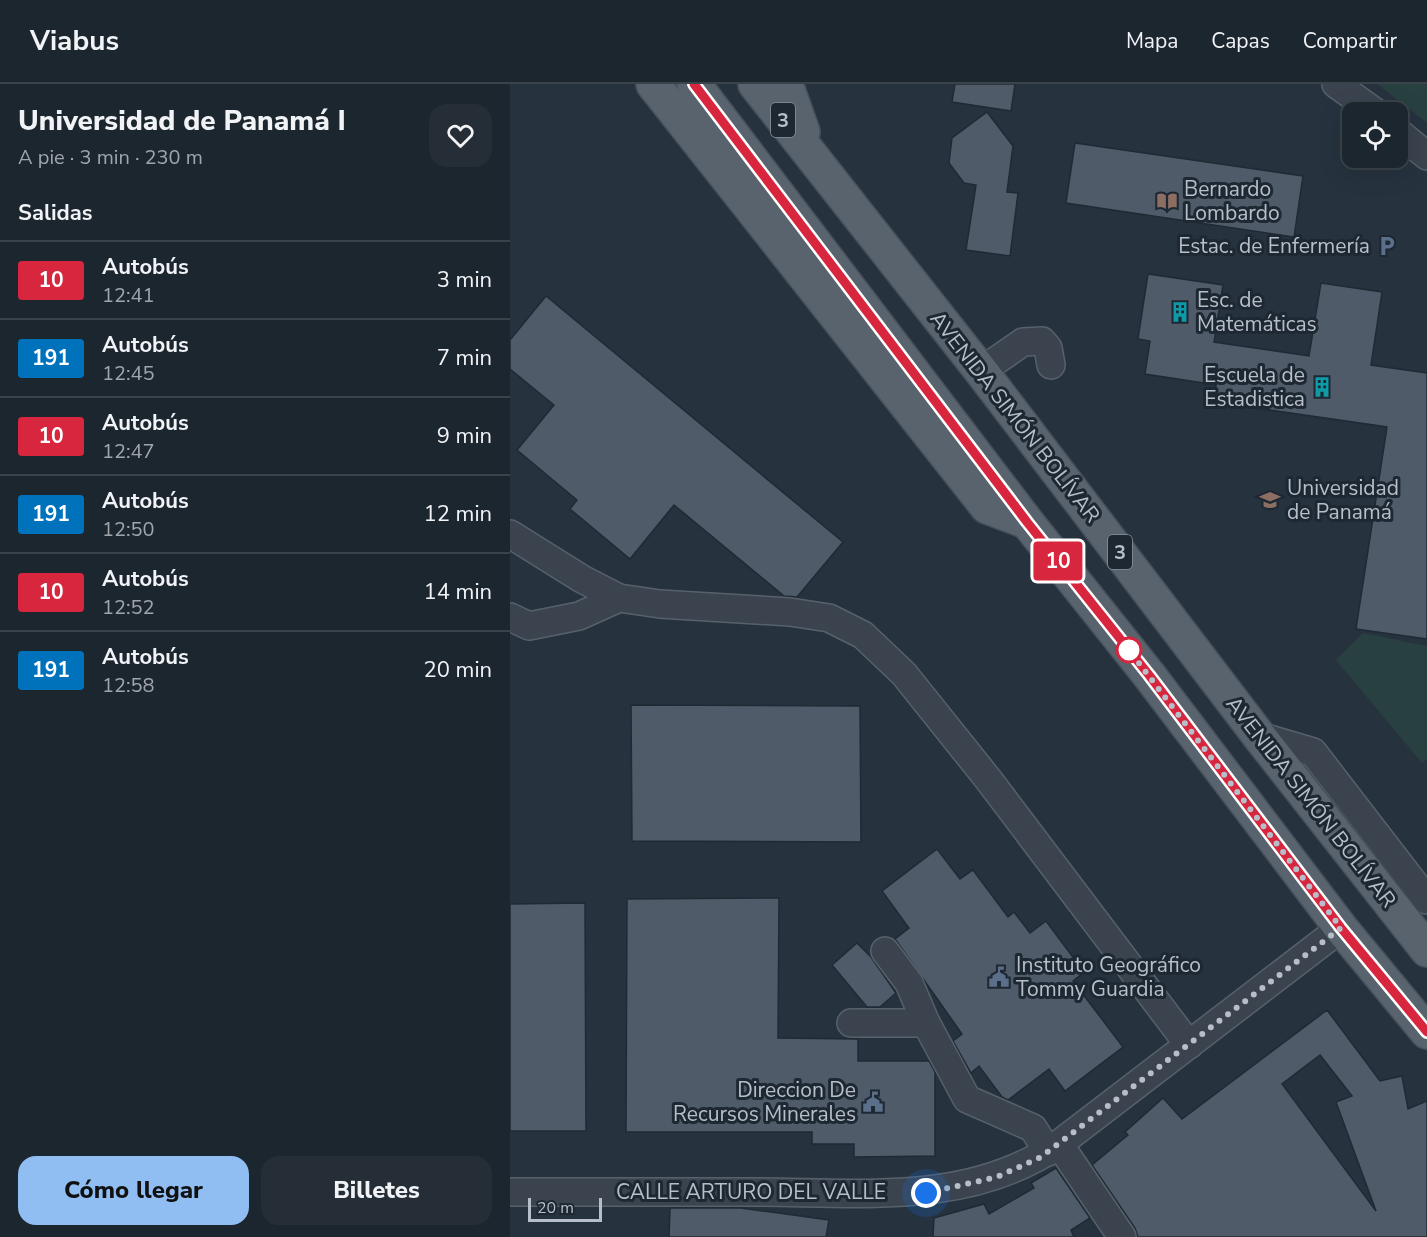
<!DOCTYPE html>
<html lang="es">
<meta charset="utf-8">
<style>
body{margin:0;font-family:"Nunito Sans",sans-serif;background:#252e36;color:#f1f3f6;height:100vh;display:flex;flex-direction:column;font-size:22px;white-space:nowrap}
*{box-sizing:border-box;margin:0}
p{font-size:20px;color:#a0a5aa}
.icon{flex:none;width:33px;height:33px;fill:none;stroke:currentColor;stroke-width:2;stroke-linecap:round;stroke-linejoin:round}
.map{position:relative;flex:1;overflow:hidden}
.drawer{display:flex;flex-direction:column;background:#1c262e;width:510px}
.drawer>*{flex:none}
.badge{padding:0 12px;border-radius:4px;font-size:21px;line-height:39px}
.fabs{position:absolute;left:832px;top:18px;display:grid;gap:12px}
.fabs a{display:grid;place-items:center;width:66px;height:66px;border-radius:12px;background:#1c262e;box-shadow:0 6px 24px #0002,0 0 0 2px #3a434a;font-size:30px}
.scale{position:absolute;left:18px;bottom:15px;width:74px;box-sizing:border-box;padding-left:6px;border:3px solid #b6bec9;border-top:0;font-size:16px;line-height:21px;white-space:nowrap;color:#b6bec9;-webkit-text-stroke:4px #1e2833;paint-order:stroke}
.you{position:absolute;width:30px;height:30px;margin:-15px;border:4px solid #fff;border-radius:50%;background:#1a73e8;box-shadow:0 0 0 9px #1a73e833}
.map>.badge{position:absolute;translate:-50% -50%;box-shadow:0 0 0 3px #fff}
h2{padding:0 18px;font-size:22px;line-height:54px}
.round{display:grid;place-items:center;flex:none;width:63px;height:63px;border-radius:18px;background:#252e36}
.headline{display:flex;align-items:center;justify-content:space-between;height:102px;padding:0 18px}
h1{font-size:28px;font-weight:800;line-height:45px}
.primary-button{display:flex;gap:12px;margin-top:auto;padding:12px 18px}
.primary-button a{flex:1;height:69px;border-radius:18px;background:#90bef3;color:#111;font-size:24px;font-weight:800;line-height:69px;text-align:center}
.primary-button a+a{background:#252e36;color:#f1f3f6}
ul{padding:0;list-style:none}
li{display:flex;align-items:center;gap:18px;height:78px;padding:0 18px;border-top:2px solid #3a434a}
li div{flex:1}
li b{display:block;font-size:22px}
li em{font-style:normal}
li .badge{min-width:66px;font-weight:700;text-align:center}
header{display:flex;align-items:center;gap:36px;box-sizing:border-box;height:84px;padding:0 30px;background:#1c262e;border-bottom:2px solid #3a434a}
header strong{font-size:28px}
nav{display:flex;gap:33px;margin-inline-start:auto;font-size:21px}
main{display:flex;flex:1;min-height:0}
.map>svg:first-child{display:block}
</style>
<header>
<strong>Viabus</strong>
<nav><a>Mapa</a><a>Capas</a><a>Compartir</a></nav>
</header>
<main>
<section class="drawer">
<div class="headline"><div><h1>Universidad de Panamá I</h1><p>A pie · 3 min · 230 m</p></div><a class="round"><svg class="icon" aria-label="heart" viewBox="0 0 24 24"><path d="M12 20l-8-8c-3-5 5-10 8-4 3-6 11-1 8 4z"/></svg></a></div>
<h2>Salidas</h2>
<ul>
<li><span class="badge" style="background:#d7263d;color:#fff">10</span><div><b>Autobús</b><p>12:41</p></div><em>3 min</em></li>
<li><span class="badge" style="background:#0072bc;color:#fff">191</span><div><b>Autobús</b><p>12:45</p></div><em>7 min</em></li>
<li><span class="badge" style="background:#d7263d;color:#fff">10</span><div><b>Autobús</b><p>12:47</p></div><em>9 min</em></li>
<li><span class="badge" style="background:#0072bc;color:#fff">191</span><div><b>Autobús</b><p>12:50</p></div><em>12 min</em></li>
<li><span class="badge" style="background:#d7263d;color:#fff">10</span><div><b>Autobús</b><p>12:52</p></div><em>14 min</em></li>
<li><span class="badge" style="background:#0072bc;color:#fff">191</span><div><b>Autobús</b><p>12:58</p></div><em>20 min</em></li>
</ul>
<div class="primary-button"><a>Cómo llegar</a><a>Billetes</a></div>
</section>
<div class="map">
<svg width="917" height="1153" viewBox="0 0 917 1153">
<rect width="100%" height="100%" fill="#26323e"/>
<g fill="#294040">
<path d="M 867,0 L 917,0 L 917,39 Z"/>
<path d="M 853,549 L 917,562 L 917,675 L 912,679 L 826,576 Z"/>
</g>
<g fill="#4f5b68" stroke="#202a35" stroke-width="1.5" fill-rule="evenodd">
<path d="M 445,0 L 505,0 L 501,27 L 442,18 Z"/>
<path d="M 477,28 L 503,62 L 497,108 L 508,109 L 500,172 L 456,166 L 466,101 L 454,99 L 439,79 L 442,54 Z"/>
<path d="M 565,59 L 793,92 L 784,153 L 556,119 Z"/>
<path d="M 638,190 L 713,201 L 704,258 L 799,272 L 811,199 L 872,208 L 861,281 L 917,289 L 917,555 L 846,545 L 877,343 L 704,318 L 706,301 L 635,290 L 640,257 L 628,255 Z"/>
<path d="M 36,212 L 333,458 L 287,513 L 274,512 L 164,421 L 120,475 L 60,425 L 67,416 L 7,366 L 44,321 L 0,285 L 0,256 Z"/>
<path d="M 121,621 L 350,622 L 351,758 L 122,757 Z"/>
<path d="M 427,765 L 450,795 L 463,786 L 498,833 L 504,828 L 520,849 L 536,837 L 574,888 L 563,897 L 613,963 L 555,1007 L 539,985 L 498,1016 L 492,1013 L 469,982 L 461,989 L 443,957 L 452,950 L 385,855 L 399,844 L 372,807 Z"/>
<path d="M 269,814 L 268,954 L 348,955 L 348,977 L 419,977 L 425,988 L 425,1072 L 344,1073 L 344,1060 L 302,1060 L 302,1048 L 116,1048 L 117,815 Z"/>
<path d="M 75,819 L 76,1047 L 0,1047 L 0,820 Z"/>
<path d="M 347,859 L 361,873 L 386,909 L 370,923 L 357,923 L 322,881 Z"/>
<path d="M 817,926 L 870,997 L 892,992 L 898,1025 L 917,1017 L 917,1153 L 628,1153 L 625,1144 L 582,1081 L 618,1051 L 615,1048 L 653,1014 L 672,1035 ZM 810,971 L 842,1012 L 826,1018 L 866,1127 L 772,1000 Z"/>
<path d="M 546,1084 L 580,1134 L 561,1146 L 564,1153 L 423,1153 L 424,1134 L 474,1120 L 479,1130 L 524,1104 L 521,1099 Z"/>
<path d="M 160,1124 L 231,1124 L 319,1136 L 316,1153 L 159,1153 Z"/>
</g>
<g fill="none" stroke-linecap="round" stroke-linejoin="round">
<g stroke="#57616c" stroke-width="30">
<g id="minor">
<path d="M 826,0 L 865,28"/>
<path d="M 888,48 L 917,72"/>
<path d="M 471,287 L 513,258 L 532,257 L 538,264 L 541,281"/>
<path d="M 0,450 L 72,495 L 109,514 L 150,520 L 280,528 L 319,534 L 353,551 L 394,590 L 478,695 L 679,961"/>
<path d="M 0,533 L 19,542 L 69,532 L 109,514"/>
<path d="M 749,652 L 803,668 L 917,816"/>
<path d="M 375,867 L 399,899 L 416,939"/>
<path d="M 341,939 L 416,939 L 457,1015 L 523,1044 L 538,1068"/>
<path d="M 549,1060 L 612,1153"/>
<path d="M 0,1108 C 80,1108 161,1108 241,1108 C 347,1108 458,1123 549,1060 L 831,844"/>
</g>
</g>
<g stroke="#464f5a" stroke-width="36">
<g id="major">
<path d="M 143,0 L 477,423 L 517,438"/>
<path d="M 184,0 L 517,438 L 639,591 L 831,844 L 917,948"/>
<path d="M 245,0 L 471,287 L 749,652 L 917,866"/>
<path d="M 276,0 L 293,48"/>
</g>
</g>
<use href="#minor" stroke="#3a434e" stroke-width="27"/>
<use href="#major" stroke="#58636e" stroke-width="33"/>
</g>
<g fill="none" stroke-linecap="round" stroke-linejoin="round">
<g stroke="#fff" stroke-width="14">
<path id="line" d="M 184,0 L 517,438 L 639,591 L 831,844 L 917,948"/>
</g>
<use href="#line" stroke="#d7263d" stroke-width="9"/>
<path stroke="#b6bec9" stroke-width="6" stroke-dasharray="0 10.8" d="M 416,1109 L 487,1093 L 531,1073 L 831,844 L 619,566"/>
</g>
<defs>
<g id="library-bare" transform="scale(1.62)"><path d="M-6-4Q-3-5.5-.7-3.5V5Q-3 3-6 4ZM6-4Q3-5.5 .7-3.5V5Q3 3 6 4Z" fill="#8d6e63" stroke="#1e2833" stroke-width="2.5" paint-order="stroke"/></g>
<g id="parking-bare" transform="scale(1.62)"><path d="M-3.5-5.5H1a3.5 3.5 0 0 1 0 7H-1V5.5H-3.5ZM-1-3.4V-.6H.8a1.4 1.4 0 0 0 0-2.8Z" fill="#5c6f8a" stroke="#1e2833" stroke-width="2.5" paint-order="stroke"/></g>
<g id="building-bare" transform="scale(1.62)"><path d="M-4-6H4V6H1V3H-1V6H-4ZM-2.5-4.3h1.7v1.8h-1.7ZM.8-4.3h1.7v1.8H.8ZM-2.5-1h1.7V.8h-1.7ZM.8-1h1.7V.8H.8Z" fill="#0f9aa8" stroke="#1e2833" stroke-width="2.5" paint-order="stroke"/></g>
<g id="university-bare" transform="scale(1.62)"><path d="M0-5L7-2L0 1L-7-2ZM-4 1L0 2.5L4 1V4Q0 6-4 4Z" fill="#8d6e63" stroke="#1e2833" stroke-width="2.5" paint-order="stroke"/></g>
<g id="civic-bare" transform="scale(1.62)"><path d="M-.6-6.5H3V-4.5H.6V-3L4-1V1h2V6H-6V1h2V-1L-.6-3ZM-1.2 2.5V6h2.4V2.5Z" fill="#5c6f8a" stroke="#1e2833" stroke-width="2.5" paint-order="stroke"/></g>
</defs>
<g fill-rule="evenodd">
<use href="#library-bare" x="657" y="117"/>
<use href="#parking-bare" x="877" y="162"/>
<use href="#building-bare" x="670" y="228"/>
<use href="#building-bare" x="812" y="303"/>
<use href="#university-bare" x="760" y="416"/>
<use href="#civic-bare" x="489" y="893"/>
<use href="#civic-bare" x="363" y="1018"/>
</g>
<circle fill="#fff" stroke="#d7263d" stroke-width="3" cx="619" cy="566" r="12"/>
<g text-anchor="middle" stroke-width="6" stroke-linejoin="round" paint-order="stroke">
<g fill="#1e2833" stroke="#88919c" stroke-width="1.5">
<rect x="261" y="19" width="24" height="34" rx="4.5"/>
<rect x="598" y="451" width="24" height="34" rx="4.5"/>
</g>
<g font-size="20" font-weight="bold" fill="#b6bec9">
<text x="273" y="43">3</text>
<text x="610" y="475">3</text>
</g>
<g font-size="21" fill="#b6bec9" stroke="#1e2833" text-anchor="start">
<text x="674" y="112">Bernardo<tspan x="674" dy="24">Lombardo</tspan></text>
<text x="860" y="169" text-anchor="end">Estac. de Enfermería</text>
<text x="687" y="223">Esc. de<tspan x="687" dy="24">Matemáticas</tspan></text>
<text x="795" y="298" text-anchor="end">Escuela de<tspan x="795" dy="24">Estadistica</tspan></text>
<text x="777" y="411">Universidad<tspan x="777" dy="24">de Panamá</tspan></text>
<text x="506" y="888">Instituto Geográfico<tspan x="506" dy="24">Tommy Guardia</tspan></text>
<text x="346" y="1013" text-anchor="end">Direccion De<tspan x="346" dy="24">Recursos Minerales</tspan></text>
</g>
<g font-size="21" fill="#b6bec9" stroke="#1e2833">
<text transform="translate(505 333) rotate(52)" y="7">AVENIDA SIMÓN BOLÍVAR</text>
<text transform="translate(801 718) rotate(52)" y="7">AVENIDA SIMÓN BOLÍVAR</text>
<text x="241" y="1115">CALLE ARTURO DEL VALLE</text>
</g>
</g>
</svg>
<div class="fabs">
<a><svg class="icon" aria-label="locate" viewBox="0 0 24 24"><circle cx="12" cy="12" r="6"/><path d="M12 2v4M12 18v4M2 12h4M18 12h4"/></svg></a>
</div>
<div class="scale">20 m</div>
<div class="you" style="left:416px;top:1109px"></div>
<b class="badge" style="left:548px;top:477px;background:#d7263d;color:#fff">10</b>
</div>
</main>
